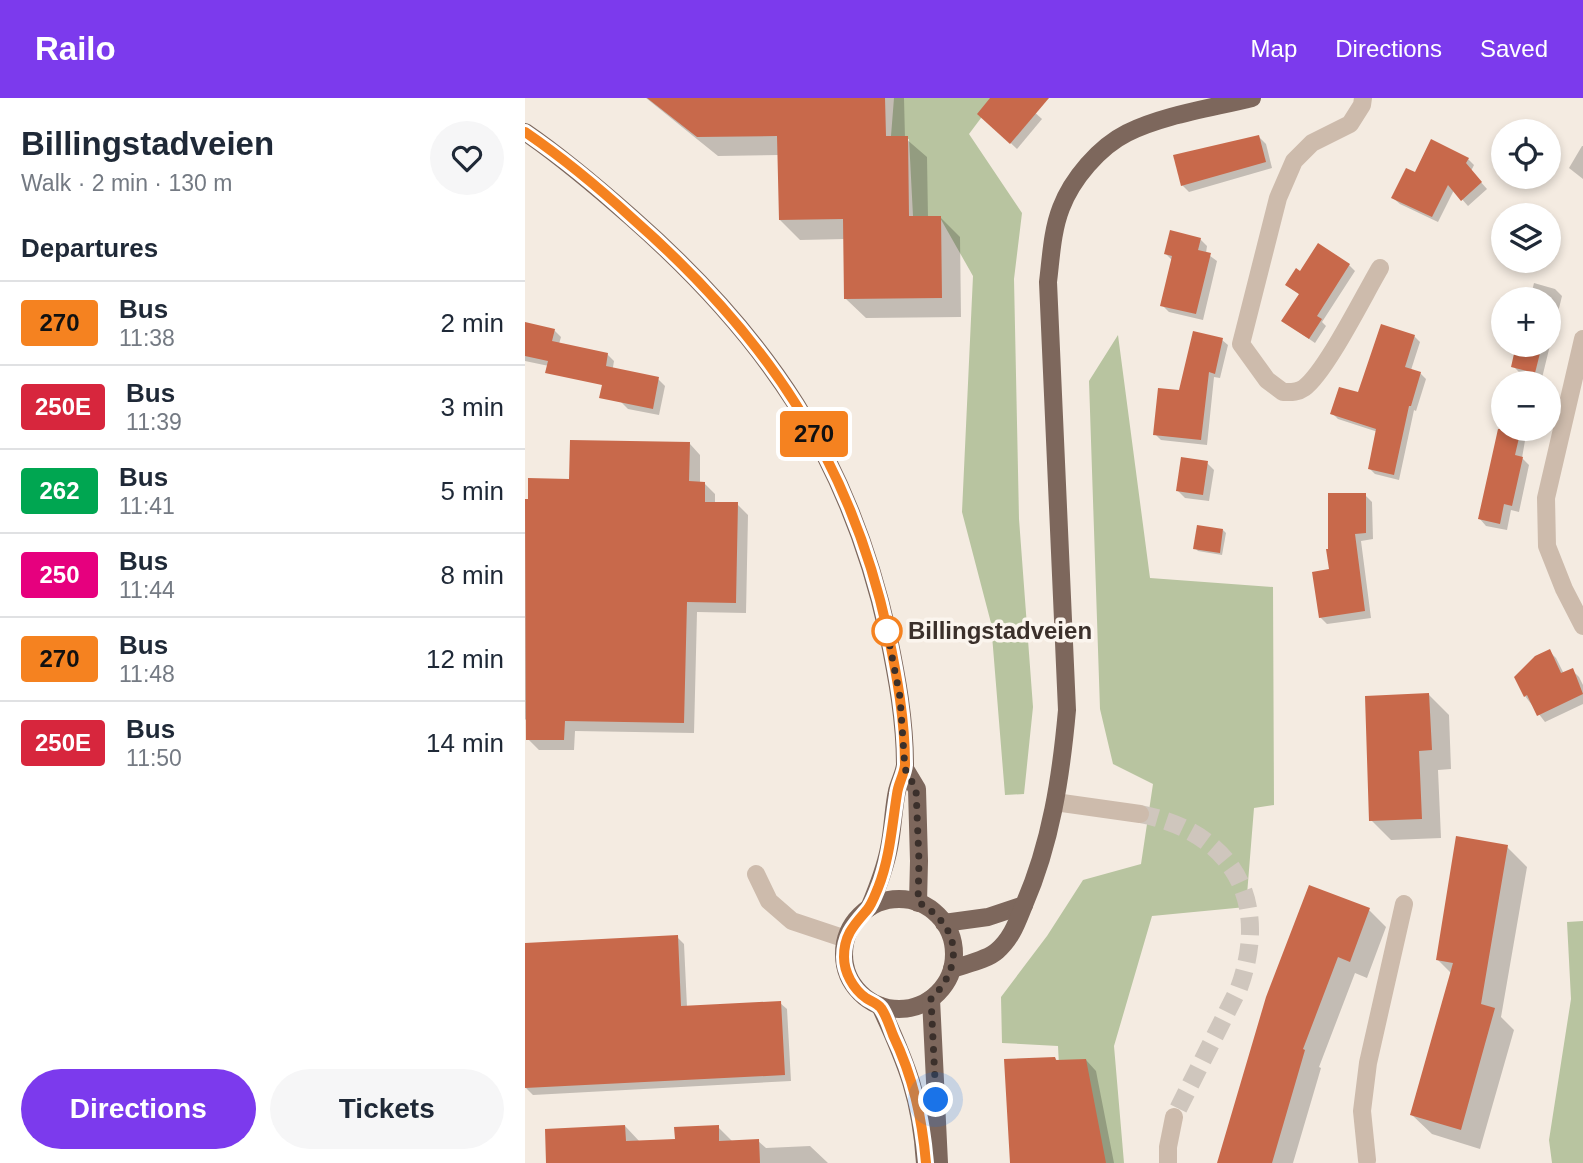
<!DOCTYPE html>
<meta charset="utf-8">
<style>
body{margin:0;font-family:Helvetica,sans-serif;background:#f6f6f7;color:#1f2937;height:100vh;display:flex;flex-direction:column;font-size:26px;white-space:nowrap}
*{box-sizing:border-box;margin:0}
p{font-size:23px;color:#747a83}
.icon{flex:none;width:38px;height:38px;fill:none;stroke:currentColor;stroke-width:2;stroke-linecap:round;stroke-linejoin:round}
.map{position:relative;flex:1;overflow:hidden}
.sheet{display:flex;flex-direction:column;background:#fff;width:525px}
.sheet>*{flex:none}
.badge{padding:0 14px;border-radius:5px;font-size:24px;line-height:46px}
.tools{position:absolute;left:966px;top:21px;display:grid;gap:14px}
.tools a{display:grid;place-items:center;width:70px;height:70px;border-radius:50%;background:#fff;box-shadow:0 4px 10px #0003;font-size:35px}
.you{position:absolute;width:35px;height:35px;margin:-18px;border:5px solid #fff;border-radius:50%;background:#1a73e8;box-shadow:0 0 0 10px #1a73e833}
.map>.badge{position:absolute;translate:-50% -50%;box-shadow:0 0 0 4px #fff}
h2{padding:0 21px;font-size:26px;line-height:63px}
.round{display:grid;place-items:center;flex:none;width:74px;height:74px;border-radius:37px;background:#f6f6f7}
.headline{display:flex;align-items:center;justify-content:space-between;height:119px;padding:0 21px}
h1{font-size:33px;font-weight:600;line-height:52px}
.cta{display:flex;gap:14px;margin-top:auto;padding:14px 21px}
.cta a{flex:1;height:80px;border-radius:42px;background:#7c3aed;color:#fff;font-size:28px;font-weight:600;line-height:80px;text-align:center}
.cta a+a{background:#f6f6f7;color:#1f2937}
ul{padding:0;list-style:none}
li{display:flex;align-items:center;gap:21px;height:84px;padding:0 21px;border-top:2px solid #e0e1e3}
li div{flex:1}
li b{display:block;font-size:26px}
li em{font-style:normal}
li .badge{min-width:77px;font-weight:700;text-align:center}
header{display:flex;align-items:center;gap:42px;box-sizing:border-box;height:98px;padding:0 35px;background:#7c3aed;color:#fff}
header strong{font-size:33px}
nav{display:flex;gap:38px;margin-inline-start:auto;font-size:24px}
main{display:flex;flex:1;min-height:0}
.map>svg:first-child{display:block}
</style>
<header>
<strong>Railo</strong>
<nav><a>Map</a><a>Directions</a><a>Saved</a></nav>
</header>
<main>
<section class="sheet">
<div class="headline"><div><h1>Billingstadveien</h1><p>Walk · 2 min · 130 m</p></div><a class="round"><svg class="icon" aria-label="heart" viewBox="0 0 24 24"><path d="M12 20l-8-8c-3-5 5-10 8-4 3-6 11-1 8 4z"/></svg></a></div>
<h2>Departures</h2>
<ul>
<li><span class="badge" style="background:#f58220;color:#111">270</span><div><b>Bus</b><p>11:38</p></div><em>2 min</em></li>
<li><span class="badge" style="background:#d7263d;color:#fff">250E</span><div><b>Bus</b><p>11:39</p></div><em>3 min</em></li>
<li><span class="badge" style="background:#00a651;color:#fff">262</span><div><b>Bus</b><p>11:41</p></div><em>5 min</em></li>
<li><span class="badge" style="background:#e6007e;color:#fff">250</span><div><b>Bus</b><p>11:44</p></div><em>8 min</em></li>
<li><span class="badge" style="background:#f58220;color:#111">270</span><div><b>Bus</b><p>11:48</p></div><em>12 min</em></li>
<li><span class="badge" style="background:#d7263d;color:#fff">250E</span><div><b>Bus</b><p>11:50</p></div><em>14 min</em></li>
</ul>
<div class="cta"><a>Directions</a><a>Tickets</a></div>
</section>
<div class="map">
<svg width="1058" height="1065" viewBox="0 0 1058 1065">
<rect width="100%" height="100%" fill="#f4ebe1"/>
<g fill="#b8c4a0">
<path d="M 369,0 L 471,0 L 444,36 L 497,115 L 489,181 L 494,421 L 508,609 L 499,696 L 480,697 L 466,525 L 437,414 L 448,178 L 414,118 L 388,118 L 384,41 L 366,38 Z"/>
<path d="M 593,237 L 625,480 L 748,489 L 749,707 L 729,710 L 721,809 L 627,818 L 589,948 L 599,1065 L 539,1065 L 533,948 L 477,945 L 476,899 L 522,838 L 558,782 L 616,766 L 628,686 L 588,666 L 575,611 L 564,283 Z"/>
<path d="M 1058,823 L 1058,1065 L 1027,1065 L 1024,1042 L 1046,901 L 1042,824 Z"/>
</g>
<g fill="#0003">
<path d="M 121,0 L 379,0 L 380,40 L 402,59 L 403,120 L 415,119 L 435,139 L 436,219 L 341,220 L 321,201 L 320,141 L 275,142 L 255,122 L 254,57 L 193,58 Z"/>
<path d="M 481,0 L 494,0 L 517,21 L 492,51 L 454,15 Z"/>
<path d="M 734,39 L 741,46 L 747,70 L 664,94 L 657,87 Z"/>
<path d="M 1057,48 L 1058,48 L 1058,81 L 1044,70 Z"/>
<path d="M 943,61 L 949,67 L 946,73 L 962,91 L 943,108 L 929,92 L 913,124 L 875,106 L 868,100 L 890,76 Z"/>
<path d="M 675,141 L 682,148 L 681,155 L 692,163 L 678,222 L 644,214 L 637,207 L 648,163 L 641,156 Z"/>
<path d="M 824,167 L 830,173 L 797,224 L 801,228 L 790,245 L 758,223 L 775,197 L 762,187 L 776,175 Z"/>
<path d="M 1009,185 L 1030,191 L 1037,198 L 1017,280 L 995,275 L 988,268 L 993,247 L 1024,247 L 1024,201 L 1005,201 Z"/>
<path d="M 0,226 L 29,232 L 36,239 L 34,246 L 82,256 L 89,263 L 86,281 L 0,263 Z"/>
<path d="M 889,238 L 895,244 L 886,272 L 895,275 L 901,281 L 891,313 L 889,312 L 874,382 L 850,376 L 845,371 L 853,334 L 813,321 L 807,315 L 834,297 Z"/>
<path d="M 697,242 L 703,247 L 695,280 L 689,279 L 682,347 L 636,342 L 630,336 L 656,294 Z"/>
<path d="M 133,281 L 140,288 L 134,317 L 103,311 L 96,304 Z"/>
<path d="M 978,314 L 978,331 L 1002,331 L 997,360 L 1004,367 L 994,414 L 986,412 L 982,432 L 961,428 L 955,421 Z"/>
<path d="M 165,346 L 175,357 L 175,385 L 179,385 L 190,396 L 190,405 L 212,406 L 223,417 L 221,515 L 172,514 L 169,635 L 50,633 L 49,652 L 14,652 L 3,641 L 3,624 L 0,621 L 0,403 L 5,403 L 46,383 Z"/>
<path d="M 682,365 L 689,372 L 684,403 L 660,400 L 653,393 Z"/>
<path d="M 840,397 L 847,404 L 848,441 L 836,443 L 846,520 L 802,526 L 795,519 L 806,473 Z"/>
<path d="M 698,432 L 701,435 L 697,457 L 673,453 L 670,450 Z"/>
<path d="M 1024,553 L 1031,560 L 1039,576 L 1047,572 L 1054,579 L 1058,587 L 1058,606 L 1020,624 L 1000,598 Z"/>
<path d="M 904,597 L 924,617 L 926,671 L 913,672 L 916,740 L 866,742 L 846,722 Z"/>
<path d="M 982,749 L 1002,769 L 976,919 L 989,932 L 955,1051 L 907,1036 L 887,1017 L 927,876 L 913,862 Z"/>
<path d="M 844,812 L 861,829 L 842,880 L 830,875 L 794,969 L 796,970 L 768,1065 L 704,1065 L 742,899 Z"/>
<path d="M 152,839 L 159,846 L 162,909 L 255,905 L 262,911 L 266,983 L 8,997 L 1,990 L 0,970 L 0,847 Z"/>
<path d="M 530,960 L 533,964 L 561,962 L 571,973 L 589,1065 L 486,1065 Z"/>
<path d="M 100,1028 L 115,1044 L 152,1042 L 193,1029 L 208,1044 L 233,1043 L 241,1050 L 285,1048 L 303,1065 L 23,1065 Z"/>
</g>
<g fill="#c8694b">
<path d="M 122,0 L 360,0 L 361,38 L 383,38 L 384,118 L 416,118 L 417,200 L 319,201 L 318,121 L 254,122 L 252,38 L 172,39 Z"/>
<path d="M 465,0 L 524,0 L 485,46 L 452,16 Z"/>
<path d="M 734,37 L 741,64 L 656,88 L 648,57 Z"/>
<path d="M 906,41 L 944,60 L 941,65 L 957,84 L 936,103 L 923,87 L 907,119 L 866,100 L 881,70 L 890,74 Z"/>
<path d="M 645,132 L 676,140 L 673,152 L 686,155 L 671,216 L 635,208 L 647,158 L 639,156 Z"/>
<path d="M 793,145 L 825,166 L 792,218 L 797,221 L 784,241 L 756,223 L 774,196 L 760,187 L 771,170 L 775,173 Z"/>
<path d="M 0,224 L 30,231 L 27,243 L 83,255 L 81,268 L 134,279 L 128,311 L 74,300 L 77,287 L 20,275 L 23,263 L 0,258 Z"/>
<path d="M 856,226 L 890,237 L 880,269 L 896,274 L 886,308 L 884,308 L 869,377 L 843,371 L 851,331 L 805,316 L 814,289 L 833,294 Z"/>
<path d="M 668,233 L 698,240 L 690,276 L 684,274 L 676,342 L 628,337 L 633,290 L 654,292 Z"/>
<path d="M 991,247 L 1017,247 L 1010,275 L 986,269 Z"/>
<path d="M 973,331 L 996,331 L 990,357 L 998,359 L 987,408 L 979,406 L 975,426 L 953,421 Z"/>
<path d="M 45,342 L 165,344 L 164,383 L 180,384 L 180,404 L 213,404 L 211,505 L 162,504 L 159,625 L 40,623 L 39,642 L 1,642 L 0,401 L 3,401 L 3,380 L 44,381 Z"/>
<path d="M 656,359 L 683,363 L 678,397 L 651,393 Z"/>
<path d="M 803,395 L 841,395 L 841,435 L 830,436 L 840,513 L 794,520 L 787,474 L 804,471 L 801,451 L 803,451 Z"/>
<path d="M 672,427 L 698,431 L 695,455 L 668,451 Z"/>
<path d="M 1025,551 L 1036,575 L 1048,570 L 1058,596 L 1012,618 L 1002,597 L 999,599 L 989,579 L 1010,558 Z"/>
<path d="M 904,595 L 907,652 L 894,653 L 897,721 L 844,723 L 840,598 Z"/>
<path d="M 931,738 L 983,747 L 956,906 L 970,910 L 936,1032 L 885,1017 L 928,865 L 911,862 Z"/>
<path d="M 784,787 L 845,810 L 825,864 L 813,859 L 778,951 L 780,952 L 747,1065 L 692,1065 L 741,899 Z"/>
<path d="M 153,837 L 156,908 L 256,903 L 260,977 L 0,990 L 0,845 Z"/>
<path d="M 530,959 L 531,962 L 561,961 L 581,1065 L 485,1065 L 479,961 Z"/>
<path d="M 100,1027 L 101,1043 L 150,1041 L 149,1029 L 194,1027 L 194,1043 L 234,1041 L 235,1065 L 21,1065 L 20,1031 Z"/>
</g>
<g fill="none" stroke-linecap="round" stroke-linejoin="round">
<path stroke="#cfc6bd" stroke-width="18" stroke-dasharray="18 9" stroke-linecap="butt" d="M 615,716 C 707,734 746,802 714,890 L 649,1019"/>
<g stroke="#cdbbac" stroke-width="18">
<path d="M 838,0 L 837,7 L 825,26 L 787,45 L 769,63 L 753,100 L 716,246 L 742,282 L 758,294 C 765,294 772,295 779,290 C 801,274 839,197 855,170"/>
<path d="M 1058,241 L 1021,400 L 1022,448 L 1039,491 L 1058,528"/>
<path d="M 530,704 L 615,716"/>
<path d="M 231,776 L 244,803 L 267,823 L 321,841"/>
<path d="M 842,1062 L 837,1013 L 843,965 L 879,806"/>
<path d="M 643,1065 L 643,1049 L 649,1019"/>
</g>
<g stroke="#7d675c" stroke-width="18">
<path d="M 0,34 C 38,60 73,90 107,120 C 242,239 324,359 363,536 C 372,579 380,623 380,667 C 379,676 374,684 372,693 C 368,712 368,731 364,750 C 360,771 352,791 344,810"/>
<path d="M 380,671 L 392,691 L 394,763 L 393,805"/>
<circle cx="374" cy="856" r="55"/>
<path d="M 419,825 L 463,819 L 499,807"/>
<path d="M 427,871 C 441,866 462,862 472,853 C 487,840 492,824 499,807 C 526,745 536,679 542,612 L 523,184 C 526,160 527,133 536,110 C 547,81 574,49 602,35 C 638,17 687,10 727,0"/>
<path d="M 406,901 L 414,1065"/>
<path d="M 355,908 C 382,966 396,1001 400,1065"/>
</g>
</g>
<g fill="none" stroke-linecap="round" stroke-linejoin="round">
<g stroke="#fff" stroke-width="16">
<path id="line" d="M 0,34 C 38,60 74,90 108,121 C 241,238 325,361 363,535 C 372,578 380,622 380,667 C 379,677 373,686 372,696 C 367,727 365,760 353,790 C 350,797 347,806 342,812 C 329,827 319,837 319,859 C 319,874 328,891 341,900 C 345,903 352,905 356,910 C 361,917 365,929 368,937 C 388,979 397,1019 401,1065"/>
</g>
<use href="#line" stroke="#f58220" stroke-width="10"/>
<path stroke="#3b302b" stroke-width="7" stroke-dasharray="0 12.6" d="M 362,533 L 361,528 L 375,599 L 380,671 L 391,691 L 394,763 L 393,804 C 435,828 440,867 406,901 L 411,1002"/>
</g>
<circle fill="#fff" stroke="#f58220" stroke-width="3.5" cx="362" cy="533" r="14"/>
<g text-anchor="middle" stroke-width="7" stroke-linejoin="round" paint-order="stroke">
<g font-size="24" font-weight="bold" fill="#3b302b" stroke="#fbf5ee" text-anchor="start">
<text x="383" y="541">Billingstadveien</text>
</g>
</g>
</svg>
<div class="tools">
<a><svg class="icon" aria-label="locate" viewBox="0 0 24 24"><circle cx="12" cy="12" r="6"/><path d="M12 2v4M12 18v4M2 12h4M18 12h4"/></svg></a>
<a><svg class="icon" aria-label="layers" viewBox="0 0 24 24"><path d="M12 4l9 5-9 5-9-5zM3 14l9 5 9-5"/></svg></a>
<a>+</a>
<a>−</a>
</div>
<div class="you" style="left:411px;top:1002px"></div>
<b class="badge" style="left:289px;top:336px;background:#f58220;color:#111">270</b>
</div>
</main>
